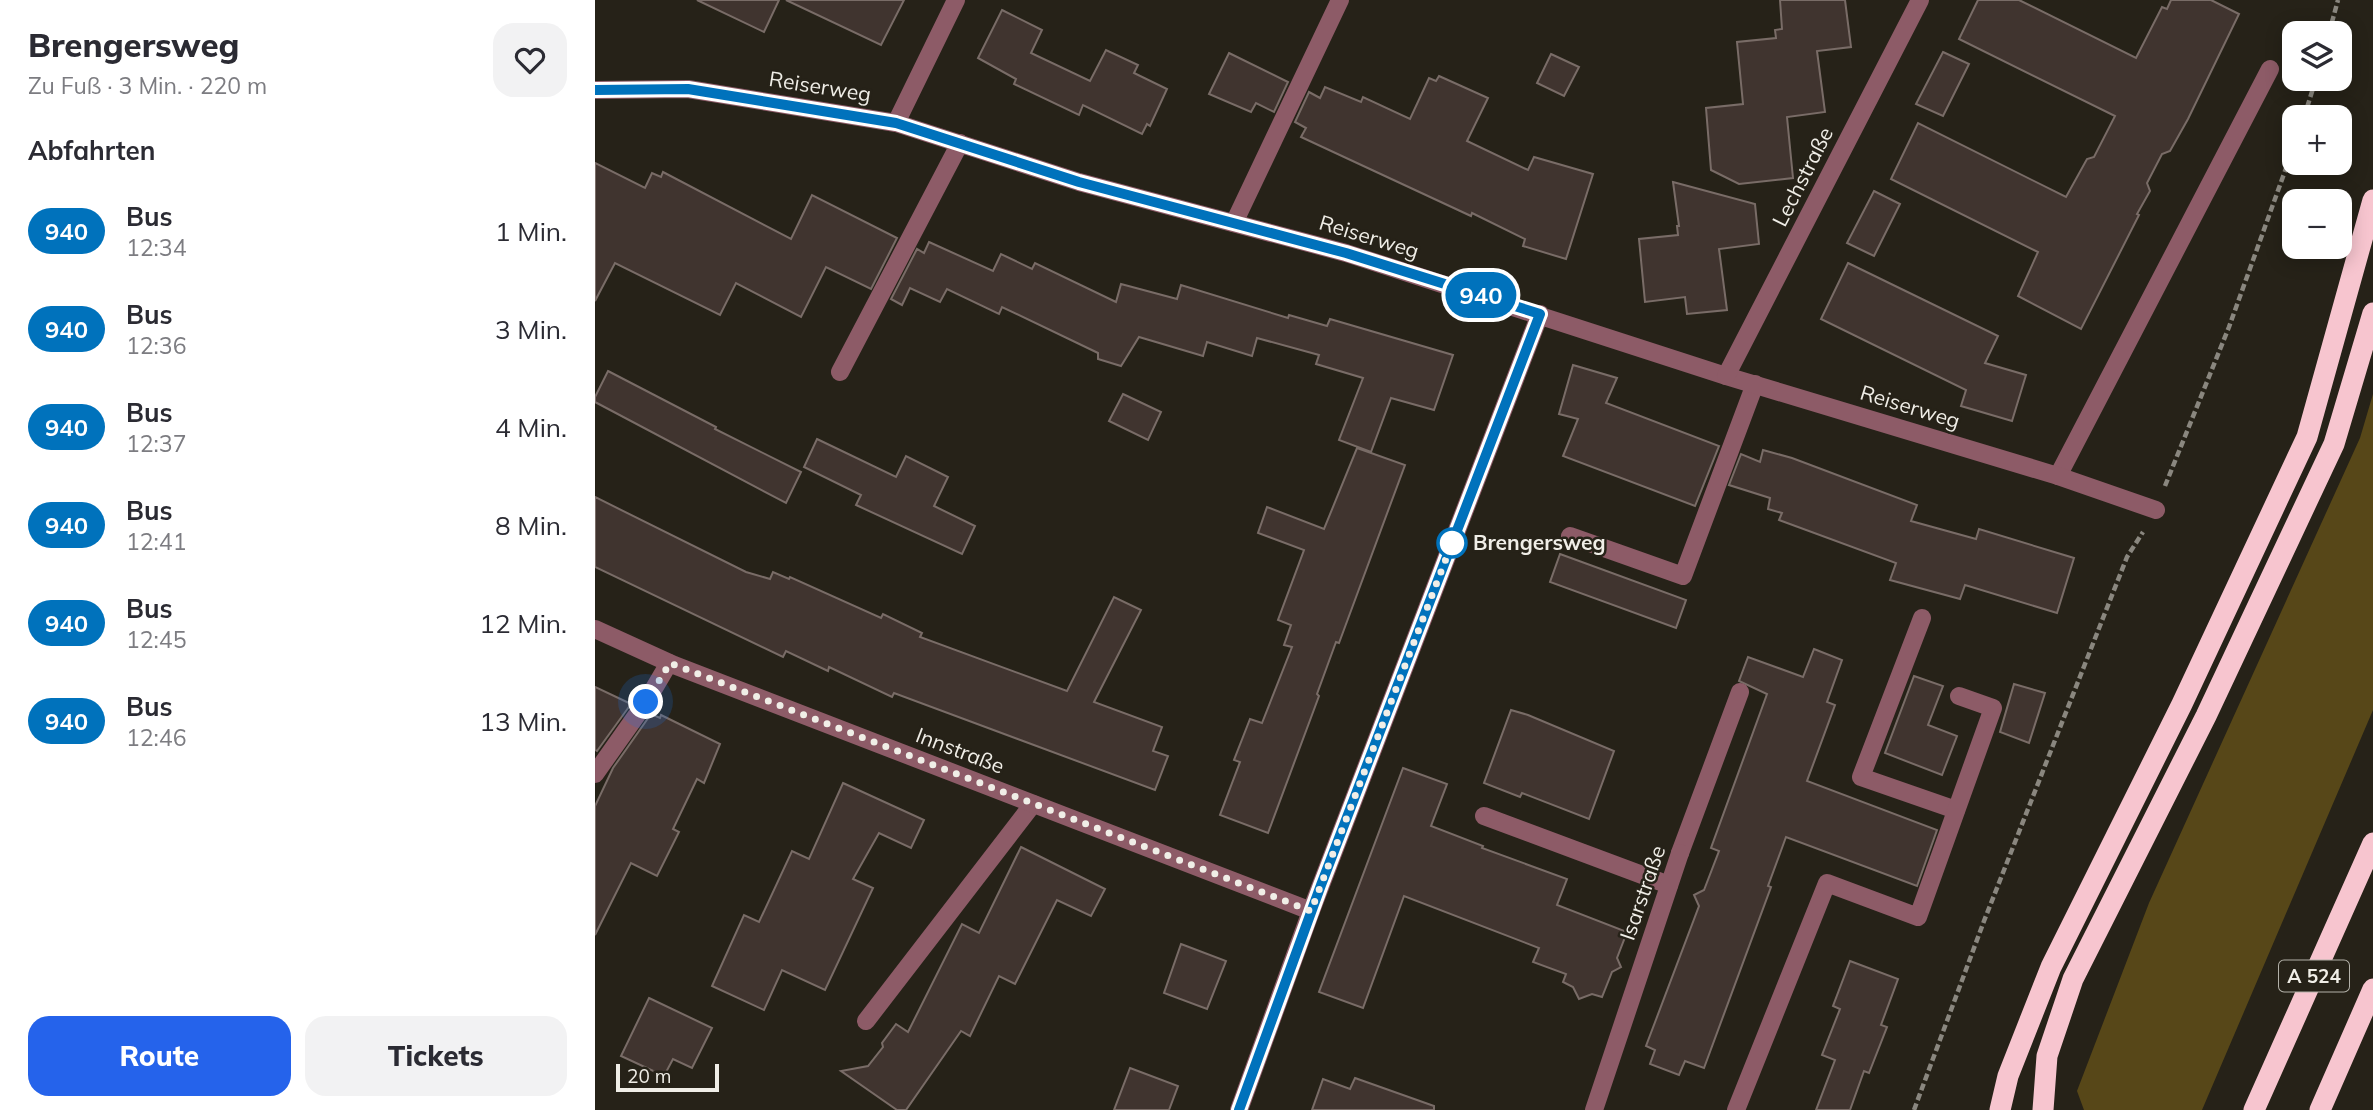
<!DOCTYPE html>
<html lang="de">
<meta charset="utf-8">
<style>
body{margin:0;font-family:Mulish,sans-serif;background:#f2f2f3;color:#2b2b33;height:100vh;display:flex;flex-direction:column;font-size:26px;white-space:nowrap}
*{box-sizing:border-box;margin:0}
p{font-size:23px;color:#7c7c81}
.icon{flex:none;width:38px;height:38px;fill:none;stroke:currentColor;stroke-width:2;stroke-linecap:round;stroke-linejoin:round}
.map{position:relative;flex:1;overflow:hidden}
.sheet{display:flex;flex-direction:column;background:#fff;width:595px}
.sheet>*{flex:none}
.badge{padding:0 14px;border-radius:23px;font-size:24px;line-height:46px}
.fabs{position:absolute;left:1687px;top:21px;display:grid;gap:14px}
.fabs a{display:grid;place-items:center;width:70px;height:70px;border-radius:14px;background:#fff;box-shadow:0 4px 18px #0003;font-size:35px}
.scale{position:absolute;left:21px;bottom:18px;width:103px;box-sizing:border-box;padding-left:7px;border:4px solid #f0eee7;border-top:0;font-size:19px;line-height:24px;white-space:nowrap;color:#f0eee7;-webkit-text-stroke:5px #262218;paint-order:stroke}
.you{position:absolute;width:35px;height:35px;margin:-18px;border:5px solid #fff;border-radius:50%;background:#1a73e8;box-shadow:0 0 0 10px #1a73e833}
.map>.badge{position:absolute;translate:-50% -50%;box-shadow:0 0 0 4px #fff}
h2{padding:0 28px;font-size:26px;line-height:63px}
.round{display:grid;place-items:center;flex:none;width:74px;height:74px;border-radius:21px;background:#f2f2f3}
.headline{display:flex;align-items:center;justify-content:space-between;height:119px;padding:0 28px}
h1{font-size:33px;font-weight:800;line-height:52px}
.button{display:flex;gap:14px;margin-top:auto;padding:14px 28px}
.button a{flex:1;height:80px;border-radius:21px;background:#2563eb;color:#fff;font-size:28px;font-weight:800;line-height:80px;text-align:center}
.button a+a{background:#f2f2f3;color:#2b2b33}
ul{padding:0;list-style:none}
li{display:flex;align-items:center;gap:21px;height:98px;padding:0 28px}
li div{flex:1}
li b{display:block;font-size:26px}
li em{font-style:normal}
li .badge{min-width:77px;font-weight:700;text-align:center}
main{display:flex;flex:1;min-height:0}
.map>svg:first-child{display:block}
</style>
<main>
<section class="sheet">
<div class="headline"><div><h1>Brengersweg</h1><p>Zu Fuß · 3 Min. · 220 m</p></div><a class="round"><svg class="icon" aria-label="heart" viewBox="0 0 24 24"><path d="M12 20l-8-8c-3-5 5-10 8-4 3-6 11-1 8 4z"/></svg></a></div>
<h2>Abfahrten</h2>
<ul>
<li><span class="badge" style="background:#0072bc;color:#fff">940</span><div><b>Bus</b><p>12:34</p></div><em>1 Min.</em></li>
<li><span class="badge" style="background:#0072bc;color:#fff">940</span><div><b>Bus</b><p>12:36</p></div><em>3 Min.</em></li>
<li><span class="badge" style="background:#0072bc;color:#fff">940</span><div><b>Bus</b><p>12:37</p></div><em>4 Min.</em></li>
<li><span class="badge" style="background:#0072bc;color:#fff">940</span><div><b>Bus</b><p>12:41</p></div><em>8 Min.</em></li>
<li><span class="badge" style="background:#0072bc;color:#fff">940</span><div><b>Bus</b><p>12:45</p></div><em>12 Min.</em></li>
<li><span class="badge" style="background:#0072bc;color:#fff">940</span><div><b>Bus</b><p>12:46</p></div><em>13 Min.</em></li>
</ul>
<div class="button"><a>Route</a><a>Tickets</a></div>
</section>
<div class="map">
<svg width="1778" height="1110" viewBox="0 0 1778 1110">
<rect width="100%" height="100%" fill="#262218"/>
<path fill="#574718" d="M 1778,394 L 1778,710 L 1607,1110 L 1489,1110 L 1482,1091 L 1554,903 L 1765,438 Z"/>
<g fill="#40342f" stroke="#796c67" stroke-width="2">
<path d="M 102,0 L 184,0 L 169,32 Z"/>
<path d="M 191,0 L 309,0 L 286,45 Z"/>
<path d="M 1185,0 L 1250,0 L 1256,47 L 1222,51 L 1230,112 L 1192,117 L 1198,178 L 1144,184 L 1116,170 L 1111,108 L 1148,104 L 1142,42 L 1181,38 L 1180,30 L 1187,29 Z"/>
<path d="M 1383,0 L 1424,0 L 1541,58 L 1567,7 L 1572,9 L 1576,0 L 1616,0 L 1644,14 L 1593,119 L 1575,151 L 1567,154 L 1552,183 L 1555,191 L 1542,214 L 1544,215 L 1486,329 L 1423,296 L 1443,252 L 1296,179 L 1323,123 L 1471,197 L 1492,159 L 1499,157 L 1520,116 L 1364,39 Z"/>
<path d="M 407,10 L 447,30 L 436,53 L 495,81 L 511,50 L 543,65 L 539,73 L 572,89 L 555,126 L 552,124 L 547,134 L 488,105 L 484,115 L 419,84 L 421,79 L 383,58 Z"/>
<path d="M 1348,52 L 1374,64 L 1348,116 L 1321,104 Z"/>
<path d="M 634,53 L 693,82 L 679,112 L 661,103 L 656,112 L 614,94 Z"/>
<path d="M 956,54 L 984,67 L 969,96 L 942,83 Z"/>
<path d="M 844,76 L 893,98 L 872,141 L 933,170 L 939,157 L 998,174 L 971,259 L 928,246 L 930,239 L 877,213 L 876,216 L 706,137 L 711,128 L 700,122 L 714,92 L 725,98 L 730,87 L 766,102 L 768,97 L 815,119 L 834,78 L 841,81 Z"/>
<path d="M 0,163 L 50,188 L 57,173 L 66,177 L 68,172 L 196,239 L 217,195 L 302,238 L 276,289 L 231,267 L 206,317 L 141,283 L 125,315 L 20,263 L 0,301 Z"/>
<path d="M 1078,182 L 1160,204 L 1164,244 L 1124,249 L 1132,310 L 1092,314 L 1090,297 L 1050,302 L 1044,239 L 1083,235 L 1082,226 L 1084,226 Z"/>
<path d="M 1279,191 L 1305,204 L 1279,256 L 1252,243 Z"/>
<path d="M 334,242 L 398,271 L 406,254 L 437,269 L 440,263 L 521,302 L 526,284 L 582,299 L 586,285 L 693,318 L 694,315 L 732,326 L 735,319 L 858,355 L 839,410 L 796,398 L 776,452 L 744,440 L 768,378 L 721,364 L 724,355 L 662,338 L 657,356 L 612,342 L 608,356 L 544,337 L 526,366 L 503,359 L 503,353 L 407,307 L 404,314 L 352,289 L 345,302 L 315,288 L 307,305 L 296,299 L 322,249 L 329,253 Z"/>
<path d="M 1253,263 L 1403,336 L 1390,363 L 1431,375 L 1417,421 L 1366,406 L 1371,390 L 1226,319 Z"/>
<path d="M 978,365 L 1022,378 L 1011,403 L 1124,446 L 1100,506 L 968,456 L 983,419 L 964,414 Z"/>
<path d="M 13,371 L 121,427 L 120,429 L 206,472 L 191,503 L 0,402 L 0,397 Z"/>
<path d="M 528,394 L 566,412 L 553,440 L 514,421 Z"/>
<path d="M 222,439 L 301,477 L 311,456 L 353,477 L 339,506 L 380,526 L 367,554 L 261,505 L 266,495 L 209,467 Z"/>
<path d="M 762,448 L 810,465 L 744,643 L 741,642 L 722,694 L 724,696 L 673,833 L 625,815 L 645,762 L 639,760 L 655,719 L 667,723 L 697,647 L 689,645 L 696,625 L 683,620 L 709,550 L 663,533 L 672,507 L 729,529 Z"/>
<path d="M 1168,450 L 1197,458 L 1322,505 L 1316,521 L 1381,539 L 1384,529 L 1479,558 L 1462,613 L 1370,585 L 1365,599 L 1295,580 L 1301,563 L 1184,520 L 1187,513 L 1173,509 L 1175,498 L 1134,485 L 1146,454 L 1165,462 Z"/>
<path d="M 0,497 L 151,572 L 175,579 L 178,572 L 194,579 L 195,577 L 286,618 L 288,614 L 327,633 L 325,637 L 472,691 L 519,597 L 546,610 L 499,702 L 567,727 L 558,751 L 573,756 L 560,790 L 299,693 L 297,697 L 234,667 L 233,671 L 191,651 L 188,657 L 0,567 Z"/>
<path d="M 965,554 L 1091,600 L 1081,628 L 955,582 Z"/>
<path d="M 1219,649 L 1247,660 L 1232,702 L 1240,705 L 1212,781 L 1342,830 L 1322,886 L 1191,837 L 1173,886 L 1176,887 L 1109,1068 L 1090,1061 L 1084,1075 L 1055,1064 L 1060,1050 L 1051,1046 L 1104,906 L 1099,895 L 1109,890 L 1124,851 L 1116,848 L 1172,694 L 1144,681 L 1153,657 L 1208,677 Z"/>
<path d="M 1319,676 L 1348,686 L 1333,725 L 1362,736 L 1347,775 L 1290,753 Z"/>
<path d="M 1419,684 L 1450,693 L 1434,743 L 1405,732 Z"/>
<path d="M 0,687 L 36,704 L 2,751 L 0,750 Z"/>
<path d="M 916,710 L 933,715 L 1019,751 L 994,819 L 927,793 L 925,797 L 889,783 Z"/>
<path d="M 56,714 L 65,718 L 66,715 L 125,744 L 109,783 L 102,779 L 78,829 L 84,832 L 62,876 L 36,863 L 0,935 L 0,806 L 18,768 Z"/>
<path d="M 808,768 L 852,784 L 836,826 L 888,846 L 887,848 L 972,879 L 962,905 L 1032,932 L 1022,958 L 1026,967 L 1017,972 L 1007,997 L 997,994 L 984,999 L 978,987 L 968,982 L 971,974 L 938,962 L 944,948 L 809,896 L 768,1008 L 724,992 Z"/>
<path d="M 248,783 L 329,820 L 316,848 L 284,833 L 258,879 L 278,888 L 230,990 L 187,970 L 169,1010 L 117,986 L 149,915 L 164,922 L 197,851 L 214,859 Z"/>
<path d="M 426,847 L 510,889 L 496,916 L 462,900 L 420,984 L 404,976 L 375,1036 L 366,1031 L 311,1110 L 302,1110 L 246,1071 L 273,1066 L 288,1047 L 287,1043 L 301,1024 L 313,1032 L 367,924 L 384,933 Z"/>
<path d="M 586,944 L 631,961 L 612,1009 L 569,993 Z"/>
<path d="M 1255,961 L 1303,979 L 1286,1025 L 1292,1027 L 1274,1073 L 1269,1071 L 1255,1110 L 1221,1110 L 1240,1060 L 1227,1055 L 1245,1009 L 1238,1006 Z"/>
<path d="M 54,998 L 117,1028 L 97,1068 L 78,1059 L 69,1076 L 26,1056 Z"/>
<path d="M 535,1068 L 583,1086 L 574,1110 L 519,1110 Z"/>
<path d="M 760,1078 L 839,1106 L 839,1110 L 717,1110 L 728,1079 L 755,1089 Z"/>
</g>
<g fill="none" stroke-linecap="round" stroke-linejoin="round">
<g stroke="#8a877f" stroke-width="4.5" stroke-dasharray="7 3.5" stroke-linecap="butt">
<path d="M 1734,33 L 1743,0"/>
<path d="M 1709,117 L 1721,79"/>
<path d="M 1570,486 L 1634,327 L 1699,146"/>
<path d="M 1319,1110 L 1389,921 L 1532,557 L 1548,532"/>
</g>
<g stroke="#8d5b67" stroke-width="18">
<path d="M 639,223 L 745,0"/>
<path d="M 245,372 L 365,143"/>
<path d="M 1463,476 L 1675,69"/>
<path d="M 975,536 L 1088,576 L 1160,384"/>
<path d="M 1327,618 L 1266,777 L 1361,810"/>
<path d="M 0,774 L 51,702 L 74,663"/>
<path d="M 889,816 L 1074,885"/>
<path d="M 1085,853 L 1145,692"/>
<path d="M 271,1021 L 438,804"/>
<path d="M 1141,1110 L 1232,883 L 1323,917 L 1398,708 L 1364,696"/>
</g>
<g stroke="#8d5b67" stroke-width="18">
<path d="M 0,90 L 93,89 L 301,123 L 484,182 L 751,253 L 1131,376 L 1463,476 L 1561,510"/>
<path d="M 301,123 L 361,0"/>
<path d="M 1131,376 L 1325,0"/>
<path d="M 0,629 L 79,665 L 716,911"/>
<path d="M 644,1110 L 716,911 L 945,314"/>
<path d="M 999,1110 L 1085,853"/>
</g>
<g stroke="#f7c5cf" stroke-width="21">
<path d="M 1405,1110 L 1413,1076 L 1456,967 L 1587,704 L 1712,437 L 1778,200"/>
<path d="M 1448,1110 L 1452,1056 L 1478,979 L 1611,716 L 1739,444 L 1778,313"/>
<path d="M 1659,1110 L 1778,843"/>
<path d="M 1725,1110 L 1778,989"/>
</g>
</g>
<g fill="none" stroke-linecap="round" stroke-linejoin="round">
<g stroke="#fff" stroke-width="16">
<path id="line" d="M 0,90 L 93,89 L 301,123 L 484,182 L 751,253 L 945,314 L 726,885 L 644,1110"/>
</g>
<use href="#line" stroke="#0072bc" stroke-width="10"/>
<path stroke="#f0eee7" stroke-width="7" stroke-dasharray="0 12.6" d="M 51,702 L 75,663 L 716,911 L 857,543"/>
</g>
<circle fill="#fff" stroke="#0072bc" stroke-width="3.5" cx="857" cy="543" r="14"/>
<g text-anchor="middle" stroke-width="5" stroke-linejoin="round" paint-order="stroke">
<rect fill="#262218" stroke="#b3b1a9" stroke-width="2" x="1684" y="960.5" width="70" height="31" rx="5"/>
<g font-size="19" font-weight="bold" fill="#f0eee7">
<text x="1719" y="983">A 524</text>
</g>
<g font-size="21" fill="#f0eee7" stroke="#262218">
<text transform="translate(225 87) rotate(9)" y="7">Reiserweg</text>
<text transform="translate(1208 177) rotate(-63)" y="7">Lechstraße</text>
<text transform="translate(774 237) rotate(17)" y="7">Reiserweg</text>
<text transform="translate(1315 407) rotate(17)" y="7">Reiserweg</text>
<text transform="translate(365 751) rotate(21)" y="7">Innstraße</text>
<text transform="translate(1048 893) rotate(-71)" y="7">Isarstraße</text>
</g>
<g font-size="21" font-weight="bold" fill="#f0eee7" stroke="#262218" text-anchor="start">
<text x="878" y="550">Brengersweg</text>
</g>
</g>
</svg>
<div class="fabs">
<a><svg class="icon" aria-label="layers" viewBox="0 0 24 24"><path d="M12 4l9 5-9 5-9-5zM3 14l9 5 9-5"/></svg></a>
<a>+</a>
<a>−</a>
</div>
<div class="scale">20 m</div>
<div class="you" style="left:51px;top:702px"></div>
<b class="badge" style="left:886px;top:295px;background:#0072bc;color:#fff">940</b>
</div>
</main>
